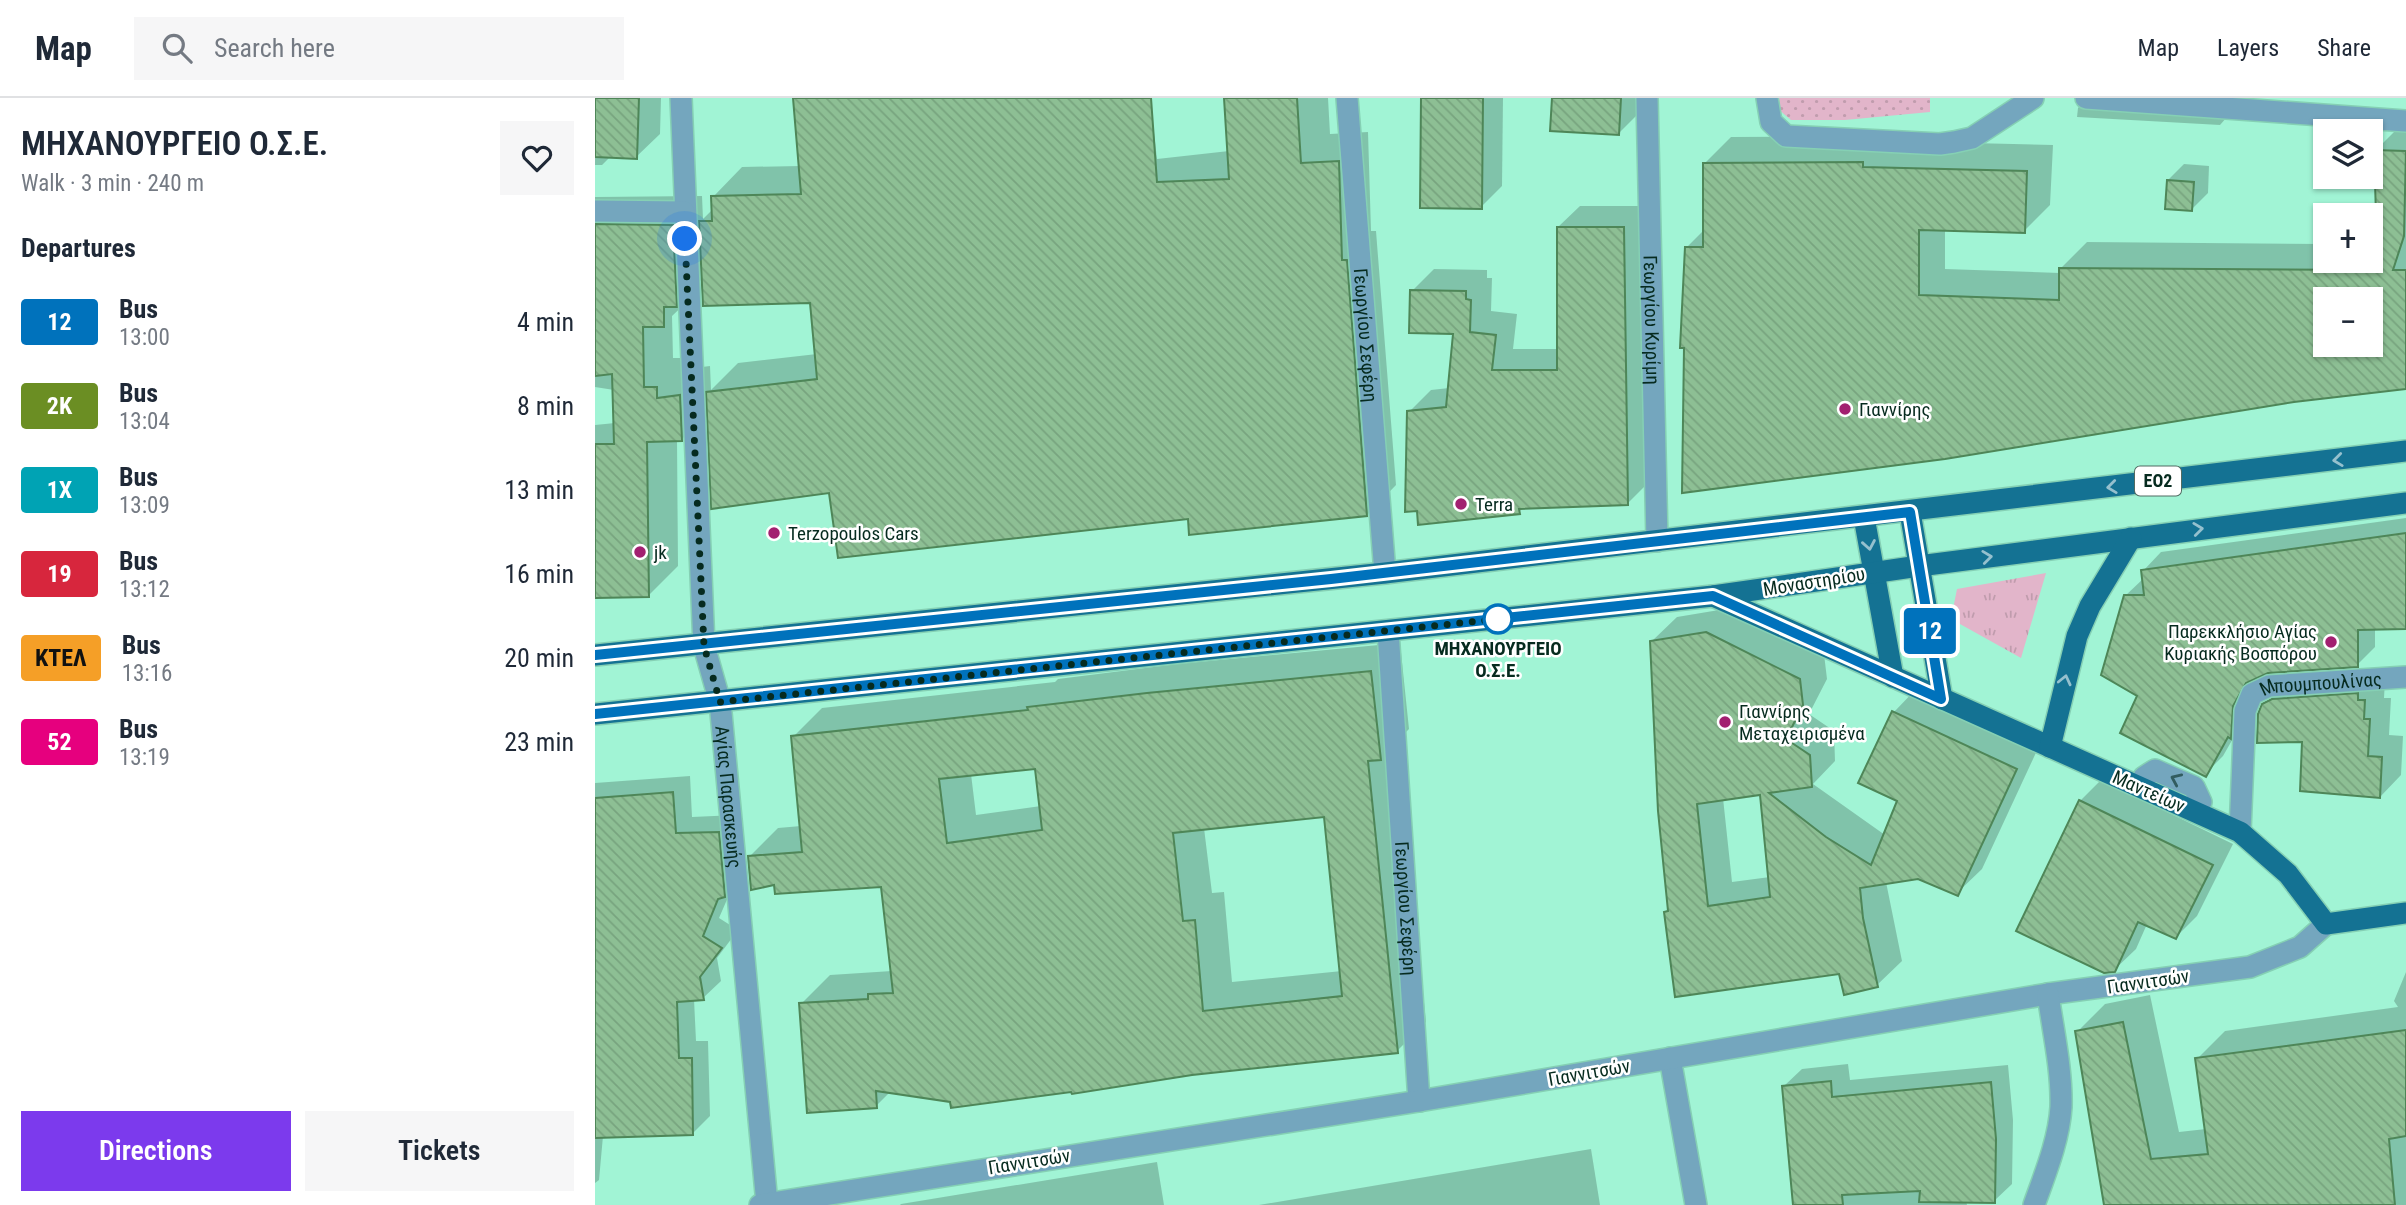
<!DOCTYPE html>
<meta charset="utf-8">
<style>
body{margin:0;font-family:"Roboto Condensed",sans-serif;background:#f6f6f7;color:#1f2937;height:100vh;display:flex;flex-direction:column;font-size:26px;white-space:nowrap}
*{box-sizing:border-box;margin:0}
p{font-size:23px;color:#747a83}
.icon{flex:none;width:38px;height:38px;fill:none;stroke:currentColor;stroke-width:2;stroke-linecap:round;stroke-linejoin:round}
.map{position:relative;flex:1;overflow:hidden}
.side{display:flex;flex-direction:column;background:#fff;width:595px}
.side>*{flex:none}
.badge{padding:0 14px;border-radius:5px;font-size:24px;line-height:46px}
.controls{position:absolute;left:1718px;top:21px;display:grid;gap:14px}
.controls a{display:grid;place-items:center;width:70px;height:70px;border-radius:0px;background:#fff;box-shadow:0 2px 5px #0004;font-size:35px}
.you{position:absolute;width:35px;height:35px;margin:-18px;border:5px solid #fff;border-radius:50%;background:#1a73e8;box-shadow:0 0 0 10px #1a73e833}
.map>.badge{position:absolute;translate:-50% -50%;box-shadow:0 0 0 4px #fff}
h2{padding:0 21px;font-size:26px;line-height:63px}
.round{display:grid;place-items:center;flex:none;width:74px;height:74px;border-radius:0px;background:#f6f6f7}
.summary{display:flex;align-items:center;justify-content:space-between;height:119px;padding:0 21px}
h1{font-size:33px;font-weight:600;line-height:52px}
.primary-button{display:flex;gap:14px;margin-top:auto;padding:14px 21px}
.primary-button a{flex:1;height:80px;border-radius:0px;background:#7c3aed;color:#fff;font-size:28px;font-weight:600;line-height:80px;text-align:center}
.primary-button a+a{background:#f6f6f7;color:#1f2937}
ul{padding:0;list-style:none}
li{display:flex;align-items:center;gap:21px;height:84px;padding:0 21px}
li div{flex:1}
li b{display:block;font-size:26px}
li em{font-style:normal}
li .badge{min-width:77px;font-weight:700;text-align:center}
header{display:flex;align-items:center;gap:42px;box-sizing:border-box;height:98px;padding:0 35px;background:#fff;border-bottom:2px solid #e0e1e3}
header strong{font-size:33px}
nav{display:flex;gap:38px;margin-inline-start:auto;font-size:24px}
.search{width:490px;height:63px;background:#f6f6f7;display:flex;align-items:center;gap:18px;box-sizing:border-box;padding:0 24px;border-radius:0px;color:#747a83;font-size:26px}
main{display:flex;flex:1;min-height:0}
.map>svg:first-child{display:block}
</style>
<header>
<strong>Map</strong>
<div class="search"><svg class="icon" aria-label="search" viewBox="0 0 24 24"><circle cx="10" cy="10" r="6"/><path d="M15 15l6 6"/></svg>Search here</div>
<nav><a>Map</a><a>Layers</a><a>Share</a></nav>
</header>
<main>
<section class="side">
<div class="summary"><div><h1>ΜΗΧΑΝΟΥΡΓΕΙΟ Ο.Σ.Ε.</h1><p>Walk · 3 min · 240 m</p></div><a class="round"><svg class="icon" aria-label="heart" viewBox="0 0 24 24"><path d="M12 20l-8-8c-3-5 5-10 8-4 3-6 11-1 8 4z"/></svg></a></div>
<h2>Departures</h2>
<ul>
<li><span class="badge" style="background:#0072bc;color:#fff">12</span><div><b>Bus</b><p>13:00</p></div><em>4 min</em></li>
<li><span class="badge" style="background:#6b8e23;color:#fff">2Κ</span><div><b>Bus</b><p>13:04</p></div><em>8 min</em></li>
<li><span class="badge" style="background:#00a3b4;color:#fff">1Χ</span><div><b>Bus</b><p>13:09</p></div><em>13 min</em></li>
<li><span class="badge" style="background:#d7263d;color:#fff">19</span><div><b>Bus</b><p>13:12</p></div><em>16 min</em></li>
<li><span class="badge" style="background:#f59f27;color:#111">ΚΤΕΛ</span><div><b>Bus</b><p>13:16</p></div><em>20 min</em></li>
<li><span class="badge" style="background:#e6007e;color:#fff">52</span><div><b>Bus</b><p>13:19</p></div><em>23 min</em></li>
</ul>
<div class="primary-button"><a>Directions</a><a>Tickets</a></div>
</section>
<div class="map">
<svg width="1811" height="1107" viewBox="0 0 1811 1107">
<defs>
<pattern id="park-tufts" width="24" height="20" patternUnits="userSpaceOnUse" patternTransform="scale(1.75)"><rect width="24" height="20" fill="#e2b5ca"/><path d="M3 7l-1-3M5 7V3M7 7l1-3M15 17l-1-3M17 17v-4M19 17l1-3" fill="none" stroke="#c09cad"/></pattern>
<pattern id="garden-dots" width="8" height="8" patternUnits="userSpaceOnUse" patternTransform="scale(1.75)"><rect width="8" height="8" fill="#e2b5ca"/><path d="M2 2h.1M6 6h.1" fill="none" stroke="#c09cad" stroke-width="1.8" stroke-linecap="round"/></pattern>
<pattern id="building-back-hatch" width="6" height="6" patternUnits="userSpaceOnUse" patternTransform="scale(1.75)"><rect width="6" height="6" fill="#8dbf94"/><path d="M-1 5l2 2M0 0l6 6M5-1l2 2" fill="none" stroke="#78a47f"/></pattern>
</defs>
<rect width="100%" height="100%" fill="#a1f4d5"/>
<path fill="url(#park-tufts)" d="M 1451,475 L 1426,560 L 1356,521 L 1362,491 Z"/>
<path fill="url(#garden-dots)" d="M 1184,0 L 1335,0 L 1335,14 L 1250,22 L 1196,22 L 1183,11 Z"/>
<g fill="#0003" fill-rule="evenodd">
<path d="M 0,0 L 66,0 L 65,36 L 41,59 L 16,58 L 7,67 L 0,67 Z"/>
<path d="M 200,0 L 555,0 L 562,61 L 634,53 L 630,0 L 733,0 L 735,36 L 773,34 L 776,133 L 781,133 L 801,387 L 772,417 L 594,419 L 235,393 L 114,313 L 87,341 L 82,341 L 83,468 L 53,498 L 0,497 L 0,327 L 20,325 L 19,292 L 0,289 L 0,99 L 107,98 L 108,121 L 118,111 L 118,99 L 147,69 L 205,68 ZM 108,180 L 217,203 L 222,256 L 143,265 L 116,292 L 115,268 L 91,271 L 91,260 L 78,260 L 77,218 L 98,198 L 98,190 Z"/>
<path d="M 828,0 L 908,0 L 907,88 L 886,109 Z"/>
<path d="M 959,0 L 1046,0 L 1045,14 L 1024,35 Z"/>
<path d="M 1491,2 L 1632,19 L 1625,27 L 1482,19 L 1483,10 Z"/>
<path d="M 1807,26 L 1811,26 L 1811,289 L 1699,303 L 1092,149 L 1110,131 L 1109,66 L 1136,39 L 1293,38 L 1293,43 L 1458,47 L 1455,107 L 1429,133 L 1350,131 L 1350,171 L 1465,175 L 1465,171 L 1492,144 L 1731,146 L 1731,163 L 1776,163 L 1783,117 L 1781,52 ZM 1731,201 L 1776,201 L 1776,247 L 1731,247 Z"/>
<path d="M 1589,66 L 1614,68 L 1613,95 L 1597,111 L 1573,82 Z"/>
<path d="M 985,108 L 1051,108 L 1054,384 L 1032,406 L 929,409 L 924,414 L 824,411 L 814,314 L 836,292 L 854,290 L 860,234 L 817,193 L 839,171 L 892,172 L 892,180 L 897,180 L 896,213 L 922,216 L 918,251 L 964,251 L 963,129 Z"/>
<path d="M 1811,420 L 1811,529 L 1780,530 L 1780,549 L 1762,567 L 1673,573 L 1661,578 L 1644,630 L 1628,658 L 1610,676 L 1544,597 L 1530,498 L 1549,480 L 1548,473 L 1566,454 Z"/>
<path d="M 1136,510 L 1229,556 L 1232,581 L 1214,616 L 1239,633 L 1240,663 L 1218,686 L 1290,737 L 1304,702 L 1266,684 L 1299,614 L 1323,589 L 1445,646 L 1387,771 L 1362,795 L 1323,779 L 1291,784 L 1307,863 L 1282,887 L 1070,814 L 1075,810 L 1057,543 L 1082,519 ZM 1166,695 L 1175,779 L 1137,784 L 1128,700 Z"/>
<path d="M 805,545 L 814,631 L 802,643 L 831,924 L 802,953 L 597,975 L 478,992 L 296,993 L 281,1008 L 206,906 L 235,877 L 297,873 L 287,788 L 181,784 L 154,759 L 183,730 L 206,728 L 198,639 L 227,610 L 460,584 L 463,581 L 582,566 ZM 441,669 L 446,708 L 381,717 L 376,676 ZM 731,717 L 747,873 L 637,884 L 629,794 L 617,795 L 609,730 Z"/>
<path d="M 1790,582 L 1789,600 L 1796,600 L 1794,637 L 1808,638 L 1806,677 L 1785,699 L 1709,642 L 1669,607 L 1691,585 Z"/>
<path d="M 95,678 L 97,719 L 141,717 L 137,790 L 124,820 L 143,832 L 122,860 L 126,883 L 108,900 L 99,901 L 101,943 L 113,943 L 115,1018 L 98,1035 L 8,1038 L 4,1082 L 0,1085 L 0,685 Z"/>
<path d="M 1506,682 L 1638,746 L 1602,818 L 1581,839 L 1552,826 L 1541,851 L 1519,872 L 1485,703 Z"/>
<path d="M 1811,874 L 1811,1107 L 1511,1107 L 1482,934 L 1510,906 L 1555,897 L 1584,1034 L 1611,1031 L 1602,961 L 1630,933 L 1803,909 L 1799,903 Z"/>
<path d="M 1253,966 L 1255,982 L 1413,967 L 1418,1022 L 1417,1086 L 1399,1103 L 1371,1103 L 1372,1107 L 1200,1107 L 1189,988 L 1207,971 Z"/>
<path d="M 996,1051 L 1005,1107 L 664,1107 Z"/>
<path d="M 562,1064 L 569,1107 L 305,1107 L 306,1106 Z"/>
</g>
<g fill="url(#building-back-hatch)" stroke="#4e8658" stroke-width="2" fill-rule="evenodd">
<path d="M 0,0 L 44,0 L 42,61 L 0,59 Z"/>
<path d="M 198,0 L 556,0 L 562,84 L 634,81 L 629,0 L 702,0 L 706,65 L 744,63 L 747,162 L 752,162 L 772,418 L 594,437 L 593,421 L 243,460 L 234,395 L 116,411 L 111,294 L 222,281 L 215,205 L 108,208 L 104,123 L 117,123 L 116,98 L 206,96 Z"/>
<path d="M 826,0 L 888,0 L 887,111 L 825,110 Z"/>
<path d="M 957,0 L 1026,0 L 1024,37 L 955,33 Z"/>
<path d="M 1779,52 L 1811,53 L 1809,138 L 1798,172 L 1811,172 L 1811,291 L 1699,304 L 1350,361 L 1087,395 L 1089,250 L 1085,250 L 1090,149 L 1108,149 L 1108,65 L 1268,64 L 1268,69 L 1432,73 L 1430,135 L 1324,132 L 1324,197 L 1464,202 L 1464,170 L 1776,172 L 1776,127 L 1781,117 ZM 1731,201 L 1776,201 L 1776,247 L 1731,247 Z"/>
<path d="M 1572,82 L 1599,84 L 1597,113 L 1570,111 Z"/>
<path d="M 0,126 L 78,127 L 82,209 L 69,209 L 69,229 L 48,229 L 49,289 L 62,289 L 62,300 L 85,297 L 87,343 L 52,344 L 54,499 L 0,500 L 0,346 L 19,346 L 17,276 L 0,278 Z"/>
<path d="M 962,129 L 1029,129 L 1033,407 L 924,411 L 925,416 L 823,427 L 822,413 L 810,414 L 812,313 L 851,309 L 858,236 L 814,235 L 815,192 L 871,193 L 871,201 L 876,202 L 875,234 L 901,237 L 897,272 L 962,272 Z"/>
<path d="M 1811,435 L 1811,531 L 1763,532 L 1763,569 L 1673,575 L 1651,585 L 1638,608 L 1636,641 L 1633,639 L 1611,679 L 1525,635 L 1542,598 L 1506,577 L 1529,497 L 1549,497 L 1546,472 Z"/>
<path d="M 1111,534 L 1205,581 L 1208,607 L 1191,641 L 1215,657 L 1217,689 L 1174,695 L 1231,739 L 1276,767 L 1302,703 L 1263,685 L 1297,613 L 1422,671 L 1363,798 L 1323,781 L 1265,790 L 1268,820 L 1283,889 L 1249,897 L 1244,876 L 1080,899 L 1069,814 L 1073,813 L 1063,713 L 1055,543 ZM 1165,697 L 1175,799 L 1113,808 L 1102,706 Z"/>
<path d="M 776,573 L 786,662 L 773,663 L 803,955 L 597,977 L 477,996 L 476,994 L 356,1010 L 355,1004 L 281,993 L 282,1010 L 212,1015 L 204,905 L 273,901 L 273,896 L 298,895 L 286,789 L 180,796 L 179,787 L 156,792 L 153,758 L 207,754 L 196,638 L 433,612 L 432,609 L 552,595 ZM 440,671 L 447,732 L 352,745 L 344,681 ZM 729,719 L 747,898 L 608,913 L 600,822 L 588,823 L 578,735 Z"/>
<path d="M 1763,595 L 1763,602 L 1770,602 L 1769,621 L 1775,621 L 1773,658 L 1787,659 L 1785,700 L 1705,693 L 1707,644 L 1662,645 L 1663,616 L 1667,606 L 1677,601 Z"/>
<path d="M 78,694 L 81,735 L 124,734 L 130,799 L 123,801 L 108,838 L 127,850 L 105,879 L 109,902 L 82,904 L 84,960 L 97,960 L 98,1037 L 0,1040 L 0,700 Z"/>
<path d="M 1484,702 L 1618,767 L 1581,841 L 1543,824 L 1520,874 L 1509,875 L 1421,833 Z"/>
<path d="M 1528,924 L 1556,1061 L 1613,1056 L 1600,960 L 1811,932 L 1811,1038 L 1794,1041 L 1800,1107 L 1509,1107 L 1480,933 Z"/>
<path d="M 1236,983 L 1237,999 L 1396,984 L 1401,1041 L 1400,1105 L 1324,1104 L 1325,1093 L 1247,1097 L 1248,1107 L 1198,1107 L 1187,988 Z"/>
</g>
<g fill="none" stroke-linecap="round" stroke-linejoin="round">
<g stroke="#85d0b4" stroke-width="24">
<g id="minor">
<path id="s1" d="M 86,0 L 109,548 L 125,604 L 172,1106"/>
<path id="s2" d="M 752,0 L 790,475"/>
<path id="s3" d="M 1052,0 L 1062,443"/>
<path d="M 1172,0 L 1176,24 L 1191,38 L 1345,46 L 1359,44 L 1377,40 L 1438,0"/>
<path d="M 1491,0 L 1811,23"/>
<path d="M 0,113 L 89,114"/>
<path id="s4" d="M 793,533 L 824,1003"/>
<path d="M 1549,679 L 1560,672 L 1599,689 L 1606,704"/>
<path id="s5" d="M 1645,734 L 1650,613 L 1657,596 L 1674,588 L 1811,579"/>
<path d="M 1075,960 L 1101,1107"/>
<path d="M 165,1107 L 824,1003 L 1453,896 L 1655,869 L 1705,849 L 1731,826"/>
<path d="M 1439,1107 C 1450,1076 1464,1042 1466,1009 C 1467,971 1458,933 1453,896"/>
</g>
</g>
<g stroke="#85d0b4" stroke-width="24">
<g id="major">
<path d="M 1315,414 L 1347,601"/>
<path d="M 1269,419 L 1298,579"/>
<path d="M 1118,498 L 1645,734 L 1693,776 L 1731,826 L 1811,815"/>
<path d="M 0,557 L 790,475 L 1811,353"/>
<path d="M 0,616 L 1118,498 L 1324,468 L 1811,405"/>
<path d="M 1455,649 L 1482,538 L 1495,508 L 1536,440"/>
</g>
</g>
<use href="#minor" stroke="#74a6be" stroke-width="21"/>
<use href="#major" stroke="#147293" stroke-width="21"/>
</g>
<defs><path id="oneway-chevron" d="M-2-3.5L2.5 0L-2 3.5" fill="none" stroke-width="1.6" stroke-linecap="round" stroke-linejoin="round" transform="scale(1.75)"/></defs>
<g stroke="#95c0ce">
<use href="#oneway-chevron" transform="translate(1743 362) rotate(173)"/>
<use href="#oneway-chevron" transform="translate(1517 389) rotate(173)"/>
<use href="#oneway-chevron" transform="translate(1603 431) rotate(-7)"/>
<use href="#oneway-chevron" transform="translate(1274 447) rotate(80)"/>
<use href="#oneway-chevron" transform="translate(1392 459) rotate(-7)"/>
<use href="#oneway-chevron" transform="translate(1470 582) rotate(-77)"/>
</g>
<use stroke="#325c5f" href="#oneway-chevron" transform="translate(1581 681) rotate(-156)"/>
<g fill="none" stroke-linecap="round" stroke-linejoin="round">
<g stroke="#fff" stroke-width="16">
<path id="line" d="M 0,557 L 736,481 L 1315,414 L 1346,601 L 1118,498 L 0,616"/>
</g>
<use href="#line" stroke="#0072bc" stroke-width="10"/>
<path stroke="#062b1f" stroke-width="7" stroke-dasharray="0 12.6" d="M 90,141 L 109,548 L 125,604 L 903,521"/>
</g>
<g fill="#a22070" stroke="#fff" stroke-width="2.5">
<circle cx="1250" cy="311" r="7"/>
<circle cx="866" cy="406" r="7"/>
<circle cx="179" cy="435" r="7"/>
<circle cx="45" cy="454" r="7"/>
<circle cx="1736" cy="544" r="7"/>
<circle cx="1130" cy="624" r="7"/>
</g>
<circle fill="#fff" stroke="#0072bc" stroke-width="3.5" cx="903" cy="521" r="14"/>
<g text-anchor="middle" stroke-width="5" stroke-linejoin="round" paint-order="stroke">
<rect fill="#fff" stroke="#516b62" stroke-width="2" x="1540" y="368.5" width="46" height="29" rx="5"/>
<g font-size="18" font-weight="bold" fill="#062b1f">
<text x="1563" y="389">ΕΟ2</text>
</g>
<g font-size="19" fill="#062b1f" stroke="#fff">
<text dy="7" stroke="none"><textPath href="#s3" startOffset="222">Γεωργίου Κυρίμη</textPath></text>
<text dy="7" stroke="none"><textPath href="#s2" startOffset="238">Γεωργίου Σεφέρη</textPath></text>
<text transform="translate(1219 483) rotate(-9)" y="7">Μοναστηρίου</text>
<text dy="7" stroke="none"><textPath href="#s5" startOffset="210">Μπουμπουλίνας</textPath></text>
<text transform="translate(1554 693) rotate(24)" y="7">Μαντείων</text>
<text dy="7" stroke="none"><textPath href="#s1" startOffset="702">Αγίας Παρασκευής</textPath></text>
<text dy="7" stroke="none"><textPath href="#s4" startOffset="278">Γεωργίου Σεφέρη</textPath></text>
<text transform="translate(1553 883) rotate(-8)" y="7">Γιαννιτσών</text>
<text transform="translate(994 974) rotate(-10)" y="7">Γιαννιτσών</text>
<text transform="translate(434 1063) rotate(-9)" y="7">Γιαννιτσών</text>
</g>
<g font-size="19" fill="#062b1f" stroke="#fff" text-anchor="start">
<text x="1264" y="318">Γιαννίρης</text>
<text x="880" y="413">Terra</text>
<text x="193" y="442">Terzopoulos Cars</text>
<text x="59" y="461">jk</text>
<text x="1722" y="540" text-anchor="end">Παρεκκλήσιο Αγίας<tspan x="1722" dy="22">Κυριακής Βοσπόρου</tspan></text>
<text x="1144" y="620">Γιαννίρης<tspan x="1144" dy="22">Μεταχειρισμένα</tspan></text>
</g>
<g font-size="19" font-weight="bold" fill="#062b1f" stroke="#fff">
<text x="903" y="557">ΜΗΧΑΝΟΥΡΓΕΙΟ<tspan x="903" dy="22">Ο.Σ.Ε.</tspan></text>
</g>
</g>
</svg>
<div class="controls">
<a><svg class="icon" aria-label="layers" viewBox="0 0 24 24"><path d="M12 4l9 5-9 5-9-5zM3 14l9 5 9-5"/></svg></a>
<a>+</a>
<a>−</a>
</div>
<div class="you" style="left:90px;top:141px"></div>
<b class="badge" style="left:1335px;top:533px;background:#0072bc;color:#fff">12</b>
</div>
</main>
